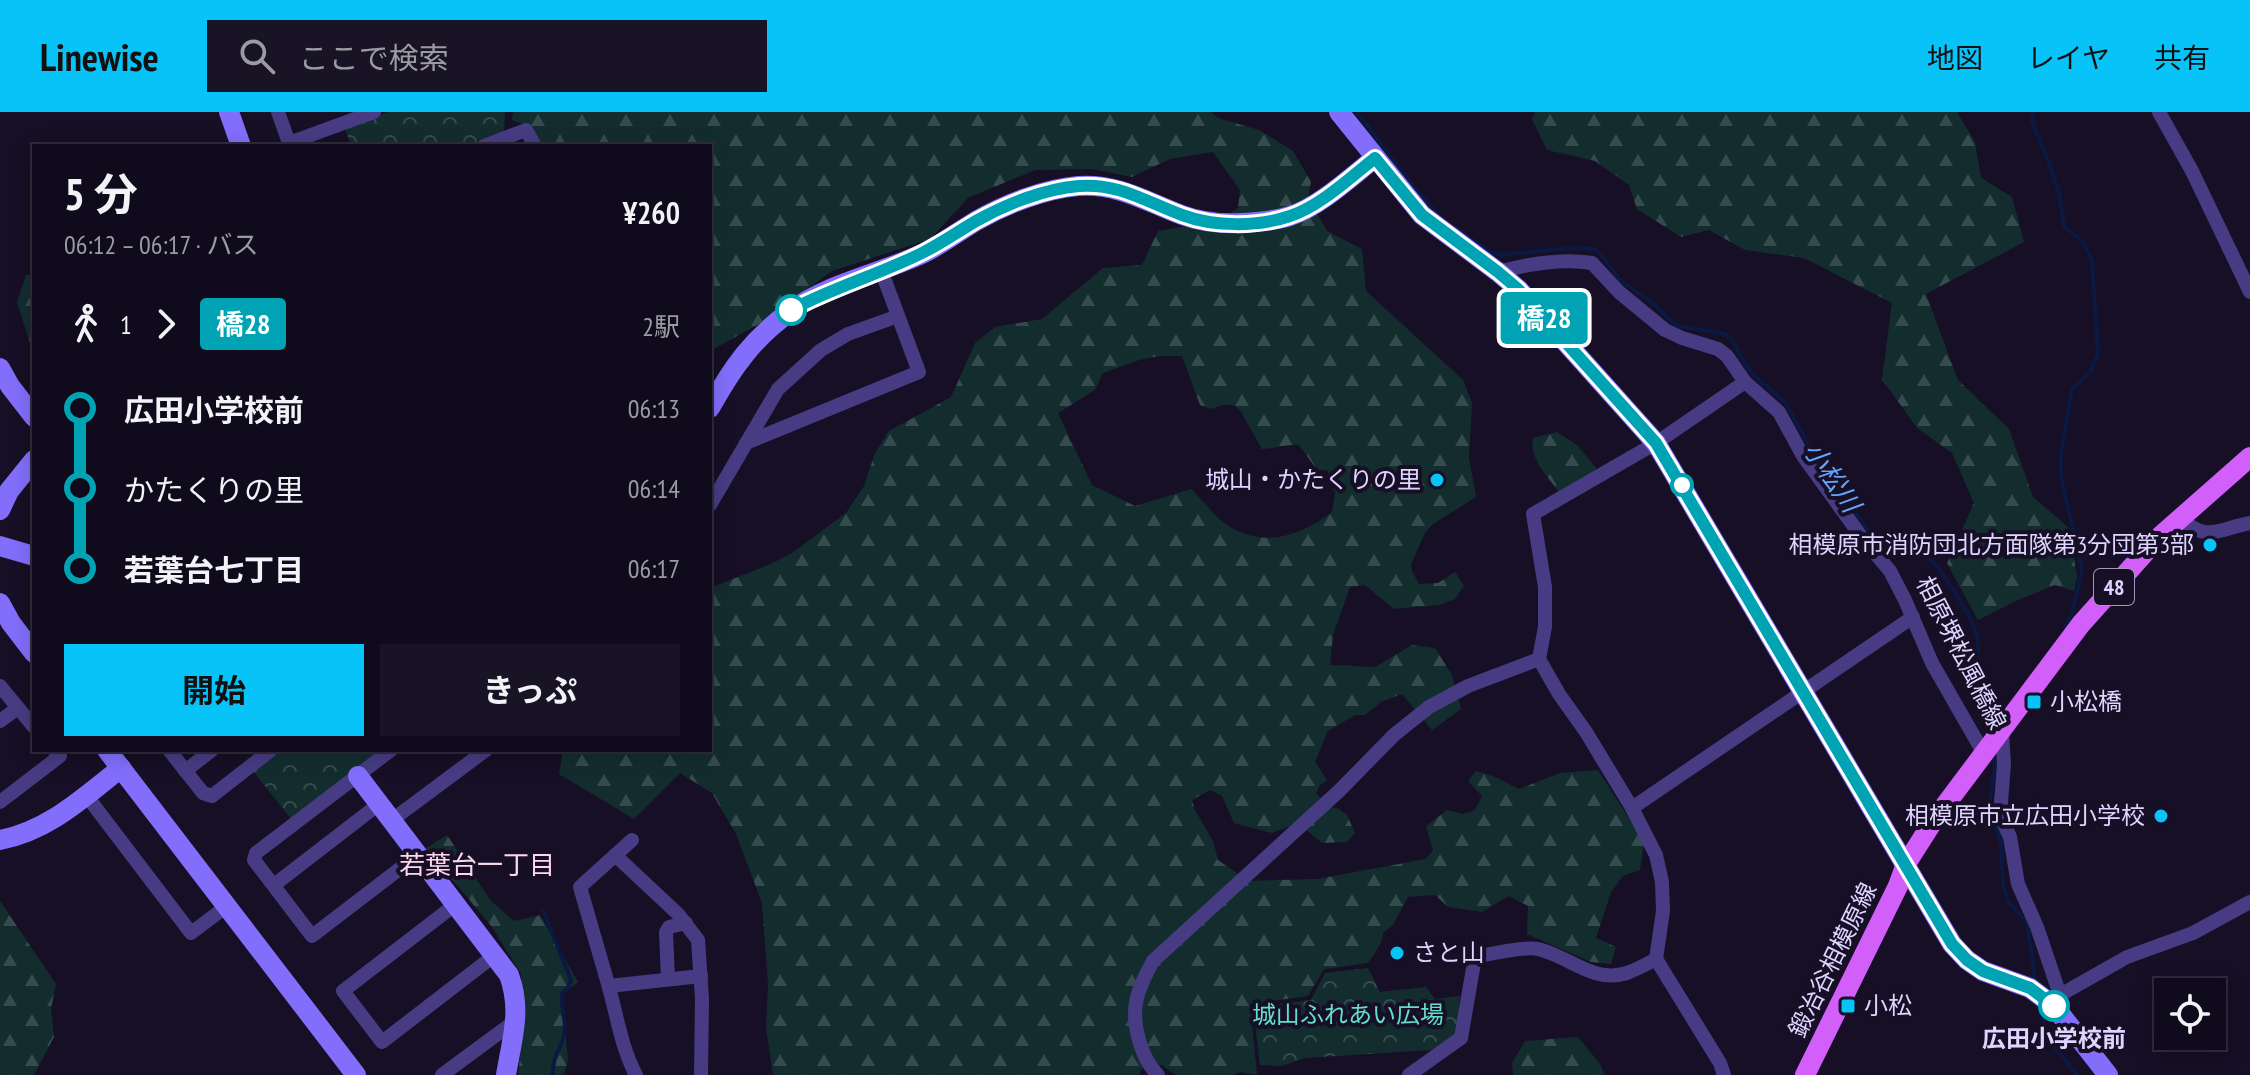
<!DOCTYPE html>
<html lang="ja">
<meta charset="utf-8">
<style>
body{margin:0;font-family:"PT Sans Narrow","Noto Sans JP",sans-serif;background:#191425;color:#f1f3f6;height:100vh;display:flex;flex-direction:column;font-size:30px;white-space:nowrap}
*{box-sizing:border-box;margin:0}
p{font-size:26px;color:#9c9ba3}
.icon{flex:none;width:44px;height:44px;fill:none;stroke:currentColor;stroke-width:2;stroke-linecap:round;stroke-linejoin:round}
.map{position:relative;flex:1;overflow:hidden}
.drawer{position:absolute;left:32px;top:32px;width:680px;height:608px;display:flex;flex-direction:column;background:#100b1c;border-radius:0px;box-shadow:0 4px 20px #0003,0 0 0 2px #302b3b}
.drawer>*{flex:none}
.badge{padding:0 16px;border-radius:6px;font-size:28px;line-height:52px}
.controls{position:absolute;left:2154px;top:866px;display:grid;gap:16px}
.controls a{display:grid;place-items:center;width:72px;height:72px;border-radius:0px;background:#100b1c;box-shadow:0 4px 20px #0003,0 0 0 2px #302b3b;font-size:40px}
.map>.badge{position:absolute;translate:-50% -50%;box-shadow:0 0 0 4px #fff}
.legs{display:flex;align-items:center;gap:12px;height:88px;padding:0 32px;font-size:26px}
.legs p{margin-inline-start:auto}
.head{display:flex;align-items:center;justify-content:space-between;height:136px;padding:0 32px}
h1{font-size:44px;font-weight:700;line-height:60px}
.primary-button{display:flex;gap:16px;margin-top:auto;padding:16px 32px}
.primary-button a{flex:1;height:92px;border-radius:0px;background:#07c3f8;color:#111;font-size:32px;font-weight:700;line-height:92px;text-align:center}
.primary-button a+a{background:#191425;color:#f1f3f6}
ul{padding:0 32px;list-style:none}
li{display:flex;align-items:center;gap:28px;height:80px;font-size:30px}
li i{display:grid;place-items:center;width:12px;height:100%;margin:0 10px;background:currentColor}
li i::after{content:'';width:20px;height:20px;margin:-10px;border:6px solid;border-radius:50%;background:#100b1c}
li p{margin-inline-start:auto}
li:first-child i{background:linear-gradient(#0000 50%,currentColor 0)}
li:last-child i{background:linear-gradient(currentColor 50%,#0000 0)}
header{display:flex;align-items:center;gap:48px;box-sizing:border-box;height:112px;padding:0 40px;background:#07c3f8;color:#111}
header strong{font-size:38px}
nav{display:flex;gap:44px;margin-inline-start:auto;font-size:28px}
.search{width:560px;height:72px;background:#191425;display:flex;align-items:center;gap:20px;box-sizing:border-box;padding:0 28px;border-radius:0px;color:#9c9ba3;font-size:30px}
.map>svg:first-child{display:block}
</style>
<header>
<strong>Linewise</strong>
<div class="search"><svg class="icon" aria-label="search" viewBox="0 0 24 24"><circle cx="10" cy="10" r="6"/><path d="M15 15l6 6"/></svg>ここで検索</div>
<nav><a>地図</a><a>レイヤ</a><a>共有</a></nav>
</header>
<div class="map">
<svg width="2250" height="963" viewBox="0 0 2250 963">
<defs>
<pattern id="forest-firs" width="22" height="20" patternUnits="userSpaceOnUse" patternTransform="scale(2)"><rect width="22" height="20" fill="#132d2f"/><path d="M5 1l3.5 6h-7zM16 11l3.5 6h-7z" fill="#354b4e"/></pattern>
<pattern id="park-crowns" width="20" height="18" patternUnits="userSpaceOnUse" patternTransform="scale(2)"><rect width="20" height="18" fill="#132d2f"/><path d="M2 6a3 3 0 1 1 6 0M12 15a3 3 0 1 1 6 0" fill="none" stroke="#354b4e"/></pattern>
</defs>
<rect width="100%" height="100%" fill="#160f25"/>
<g fill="url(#forest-firs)" fill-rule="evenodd">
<path d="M 513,0 L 1211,0 L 1218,6 L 1259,18 L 1293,39 L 1311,70 L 1308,86 L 1327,119 L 1362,137 L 1366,179 L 1463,268 L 1472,291 L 1469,346 L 1476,385 L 1433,412 L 1425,421 L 1411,452 L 1412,459 L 1419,472 L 1438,471 L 1455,460 L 1464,474 L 1455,487 L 1439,493 L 1394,497 L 1365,473 L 1350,475 L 1333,523 L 1330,553 L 1375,555 L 1412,533 L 1435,536 L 1452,563 L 1461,597 L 1432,618 L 1402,582 L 1381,590 L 1365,603 L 1355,603 L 1328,619 L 1315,650 L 1327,668 L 1320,673 L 1316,681 L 1330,695 L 1339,697 L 1347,703 L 1355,721 L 1347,730 L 1322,731 L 1298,711 L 1272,721 L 1234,711 L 1222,684 L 1210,678 L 1192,688 L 1195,698 L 1213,729 L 1218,748 L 1248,769 L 1317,767 L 1426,747 L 1433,738 L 1426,714 L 1447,698 L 1463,702 L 1475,698 L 1482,684 L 1468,669 L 1476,659 L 1495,665 L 1519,677 L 1560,661 L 1598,658 L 1644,730 L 1640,758 L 1623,764 L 1611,780 L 1596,826 L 1616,835 L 1611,852 L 1591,850 L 1527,822 L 1528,794 L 1509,784 L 1482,800 L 1448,795 L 1435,783 L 1408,785 L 1393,813 L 1383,821 L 1381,831 L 1368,851 L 1324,857 L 1308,884 L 1250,892 L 1257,963 L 1240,960 L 1233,963 L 1175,963 L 1162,953 L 1141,957 L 1140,963 L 773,963 L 766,916 L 768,872 L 762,791 L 736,722 L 712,681 L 680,661 L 634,707 L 559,662 L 563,638 L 710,638 L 710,476 L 771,452 L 792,441 L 846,401 L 864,374 L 875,341 L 889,319 L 951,285 L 975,231 L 995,215 L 1042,207 L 1103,156 L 1142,153 L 1158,119 L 1221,108 L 1238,96 L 1240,78 L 1213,40 L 1170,47 L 1132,65 L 1092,57 L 1035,58 L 968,86 L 930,127 L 832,159 L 759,212 L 710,239 L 710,34 L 542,34 L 531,15 L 512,8 ZM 1160,244 L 1182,244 L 1200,293 L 1211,297 C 1222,293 1231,289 1240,298 L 1262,337 C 1275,337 1286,332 1299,333 L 1317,358 L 1327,358 L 1335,381 L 1332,400 C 1301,424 1263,437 1227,413 C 1213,403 1203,388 1191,377 L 1135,394 L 1092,373 L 1058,301 L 1095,278 L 1103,261 L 1139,248 Z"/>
<path d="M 1535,0 L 1957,0 L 1975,30 L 1981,66 L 2012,85 L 2024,130 L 1926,182 L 1958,268 L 2009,317 L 2033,385 L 2069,416 L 2077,464 L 2074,479 L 2055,473 L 2016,489 L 1978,508 L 1947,451 L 1974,391 L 1952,341 L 1917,316 L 1882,267 L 1892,191 L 1804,146 L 1745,138 L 1709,118 L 1681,125 L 1637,97 L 1629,73 L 1595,49 L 1547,38 L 1532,7 Z"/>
<path d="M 26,163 L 34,163 L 34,244 L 17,190 Z"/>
<path d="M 1557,320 L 1577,333 L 1597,357 L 1560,381 C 1548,365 1529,347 1533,326 Z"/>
<path d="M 447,723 L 491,789 L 514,809 L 540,803 L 578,870 L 562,883 L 568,948 L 564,963 L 518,963 L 524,906 L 521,862 L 492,815 L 426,736 Z"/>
<path d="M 0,789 L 56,872 L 51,897 L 54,925 L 34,963 L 0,963 Z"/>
<path d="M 1578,925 L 1600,952 L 1605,963 L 1513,963 L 1512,951 L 1525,929 Z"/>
</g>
<g fill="url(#park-crowns)">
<path d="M 389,0 L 505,0 L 504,20 L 468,34 L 351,34 L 345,16 Z"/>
<path d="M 278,638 L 383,638 L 291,707 L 252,658 Z"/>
<path d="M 1368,856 L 1380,880 L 1426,875 L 1435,887 L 1460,884 L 1457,924 L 1431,938 L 1306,946 L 1281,954 L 1260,953 L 1253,895 L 1311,888 L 1325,861 Z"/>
</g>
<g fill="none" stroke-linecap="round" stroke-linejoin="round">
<g stroke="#0b1942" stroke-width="4">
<path d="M 1357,0 L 1417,79 L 1441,105"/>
<path d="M 2033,0 L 2032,9 L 2048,48 L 2059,81 L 2064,114 L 2083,130 L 2092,148 L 2098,241 L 2091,259 L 2072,277 L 2061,342 L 2061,365 L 2082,458 L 2073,497 L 2066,516"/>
<path d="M 1454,115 L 1492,141 L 1501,143 L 1569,136 L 1594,137 L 1602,144 L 1620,168 L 1656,194 L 1677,214 L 1725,222 L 1734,231 L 1746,253 L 1755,264 L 1786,291 L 1817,349 L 1873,425 L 1896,437 L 1925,442 L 1937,454 L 1968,501 L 1978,526 L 1978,572 L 1990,623"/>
<path d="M 1993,644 L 1995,652 L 1989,696 L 2001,729 L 2003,773 L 2008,789 L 2027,811 L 2036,872"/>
<path d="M 543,798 L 571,868 L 568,876 L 562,882 C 561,894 565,905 565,917 C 564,935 552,940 553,963"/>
<path d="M 2038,893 L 2049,928 L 2077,963"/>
</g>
<g stroke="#473c83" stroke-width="14">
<path d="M 278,0 L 289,31 L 374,0"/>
<path d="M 2159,0 L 2192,59 L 2250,180"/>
<path d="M 484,34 L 526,18 L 535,34"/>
<path d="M 1498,160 C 1528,152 1561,146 1592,151 L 1619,180 L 1665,218 L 1682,226 L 1718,237 L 1727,244 L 1745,270 L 1779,300 L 1803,344 L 1863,427 L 1890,459 L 1905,488 L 1932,551 L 1983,640"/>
<path d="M 746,331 L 919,260 L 881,158"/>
<path d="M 710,393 L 778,277 L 821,238 L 848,222 L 898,204"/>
<path d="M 2180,406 C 2208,431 2218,417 2250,411"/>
<path d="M 0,574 L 34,615"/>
<path d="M 0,609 L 18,596"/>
<path d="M 2002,620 L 2004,652 L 2000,703 L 2010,725 L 2018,772 L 2037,815 L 2060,883 L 2058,898"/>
<path d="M 169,638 L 203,681 L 212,684 L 271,638"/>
<path d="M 391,638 L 256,741 L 254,748 L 312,824 L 419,742"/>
<path d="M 185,659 L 212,638"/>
<path d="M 86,683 L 191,821 L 227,794"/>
<path d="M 0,690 L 60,644 L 54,638"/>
<path d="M 1632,696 L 1913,505"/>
<path d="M 392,708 L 486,638"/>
<path d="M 632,728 L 580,775 C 589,807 599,840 608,872 C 617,903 621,935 636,963"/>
<path d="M 615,743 L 678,802 L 698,828 L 702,887 L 701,963"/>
<path d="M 274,773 L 379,692"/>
<path d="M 456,792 L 343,879 L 382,930 L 495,843"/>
<path d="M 668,867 L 666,820 L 669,815 L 686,811"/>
<path d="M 609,874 L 701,864"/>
<path d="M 2060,883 L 2127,845 L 2193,821 L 2250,790"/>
<path d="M 442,963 L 515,909"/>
<path d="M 1158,963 C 1142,948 1132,913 1136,891 C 1138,877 1146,862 1153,849 L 1339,679 L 1394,623 L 1429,595 L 1468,574 L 1539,547"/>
<path d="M 1409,963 L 1461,926 L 1475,845 C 1490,842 1525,834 1538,837 C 1569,844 1593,872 1627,861 C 1637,857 1647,852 1656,847"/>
<path d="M 1724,963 L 1720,951 L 1656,847 L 1663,799 L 1662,770 L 1656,743 L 1632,696 L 1586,620 L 1559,582 L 1539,547 L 1545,515 L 1545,475 L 1533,402 L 1656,331 L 1745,270"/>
</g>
<g stroke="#826efb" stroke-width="20">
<path d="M 229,0 L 241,34"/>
<path d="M 1339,0 L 1422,103 L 1498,160 L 1518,177 L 1656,331 L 1952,832 L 1967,848 L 1983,859 L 2030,876 L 2054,894 L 2108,963"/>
<path d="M 0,256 L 10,274 L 34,305"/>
<path d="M 710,296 C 732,256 753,226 791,199 C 828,171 882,161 924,141 C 942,132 958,120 976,109 C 1006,92 1044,77 1078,74 C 1118,71 1147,90 1182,103 C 1201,110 1222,112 1242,111 C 1258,110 1275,109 1290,104 C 1319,95 1351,65 1375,46"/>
<path d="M 0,398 L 9,379 L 34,348"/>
<path d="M 0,434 L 34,444"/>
<path d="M 0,491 L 11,511 L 34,541"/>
<path d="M 107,638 L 356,963"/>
<path d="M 358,664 L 509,863 C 522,898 512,927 506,963"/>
<path d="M 0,728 C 48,719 83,686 121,656"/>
</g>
<path stroke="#d35ffb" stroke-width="20" d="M 1805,963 L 1898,774 L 1906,752 L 1934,708 L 2081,512 L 2157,427 L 2250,345"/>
</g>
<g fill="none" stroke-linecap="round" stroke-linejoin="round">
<g stroke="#fff" stroke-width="18">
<path id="line-1" d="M 791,198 C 834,175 881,162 924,140 C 942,131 959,119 976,109 C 1006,92 1044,77 1079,74 C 1120,71 1146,90 1182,103 C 1214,115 1258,115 1290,104 C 1319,95 1351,65 1375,46 L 1422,103 L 1498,160 L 1518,177 L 1656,331 L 1952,832 L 1967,848 L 1983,859 L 2030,876 L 2054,894"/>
</g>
<use href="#line-1" stroke="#00a3b4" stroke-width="12"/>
</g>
<g fill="#fff" stroke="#00a3b4" stroke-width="4">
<circle cx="791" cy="198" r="14"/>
<circle cx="1682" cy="373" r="10"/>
<circle cx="2054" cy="894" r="14"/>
</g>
<g fill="#07c3f8" stroke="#160f25" stroke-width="3">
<circle cx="1437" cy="368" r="8"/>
<circle cx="2210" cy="433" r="8"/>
<rect x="2026" y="582" width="16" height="16" rx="4"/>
<circle cx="2161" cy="704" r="8"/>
<circle cx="1397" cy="841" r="8"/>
<rect x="1840" y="886" width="16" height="16" rx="4"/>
</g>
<g text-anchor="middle" stroke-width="8" stroke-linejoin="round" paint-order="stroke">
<rect fill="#160f25" stroke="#a29abd" stroke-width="2" x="2094" y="457" width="40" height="36" rx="6"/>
<g font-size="22" font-weight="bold" fill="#ded5fe">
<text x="2114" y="483">48</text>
</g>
<g font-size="24" fill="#ded5fe" stroke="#160f25" text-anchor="end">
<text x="1421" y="376">城山・かたくりの里</text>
<text x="2194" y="441">相模原市消防団北方面隊第3分団第3部</text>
<text x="2050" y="598" text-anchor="start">小松橋</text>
<text x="2145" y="712">相模原市立広田小学校</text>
<text x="1413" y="849" text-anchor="start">さと山</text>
<text x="1864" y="902" text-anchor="start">小松</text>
</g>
<g font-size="24" fill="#ded5fe" stroke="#160f25">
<text transform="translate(1961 541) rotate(63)" y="8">相原堺松風橋線</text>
<text transform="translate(1833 848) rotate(-64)" y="8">鍛冶谷相模原線</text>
</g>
<g font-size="24" fill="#62ddcc" stroke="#160f25">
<text x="1348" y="911">城山ふれあい広場</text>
</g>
<g font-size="24" font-weight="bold" fill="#ded5fe" stroke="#160f25">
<text x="2054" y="935">広田小学校前</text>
</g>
<g font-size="26" font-style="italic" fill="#66a4fb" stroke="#160f25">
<text transform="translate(1832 365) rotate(56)" y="9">小松川</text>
</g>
<g font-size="26" fill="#fed7eb" stroke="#160f25">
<text x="477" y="762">若葉台一丁目</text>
</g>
</g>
</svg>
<div class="controls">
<a><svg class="icon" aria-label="locate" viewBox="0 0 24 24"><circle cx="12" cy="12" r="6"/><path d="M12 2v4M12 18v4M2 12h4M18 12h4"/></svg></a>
</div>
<b class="badge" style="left:1544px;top:206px;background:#00a3b4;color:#fff">橋28</b>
<section class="drawer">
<div class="head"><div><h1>5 分</h1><p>06:12 – 06:17 · バス</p></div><b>¥260</b></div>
<div class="legs"><svg class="icon" aria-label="walk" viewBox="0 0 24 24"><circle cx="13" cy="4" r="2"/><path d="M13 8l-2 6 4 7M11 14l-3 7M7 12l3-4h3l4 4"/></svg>1<svg class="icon" aria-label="forward" viewBox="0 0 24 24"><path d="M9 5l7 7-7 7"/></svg><b class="badge" style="background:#00a3b4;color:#fff">橋28</b><p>2駅</p></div>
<ul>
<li><i style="color:#00a3b4"></i><b>広田小学校前</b><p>06:13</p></li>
<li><i style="color:#00a3b4"></i><span>かたくりの里</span><p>06:14</p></li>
<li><i style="color:#00a3b4"></i><b>若葉台七丁目</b><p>06:17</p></li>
</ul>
<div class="primary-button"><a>開始</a><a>きっぷ</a></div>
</section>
</div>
